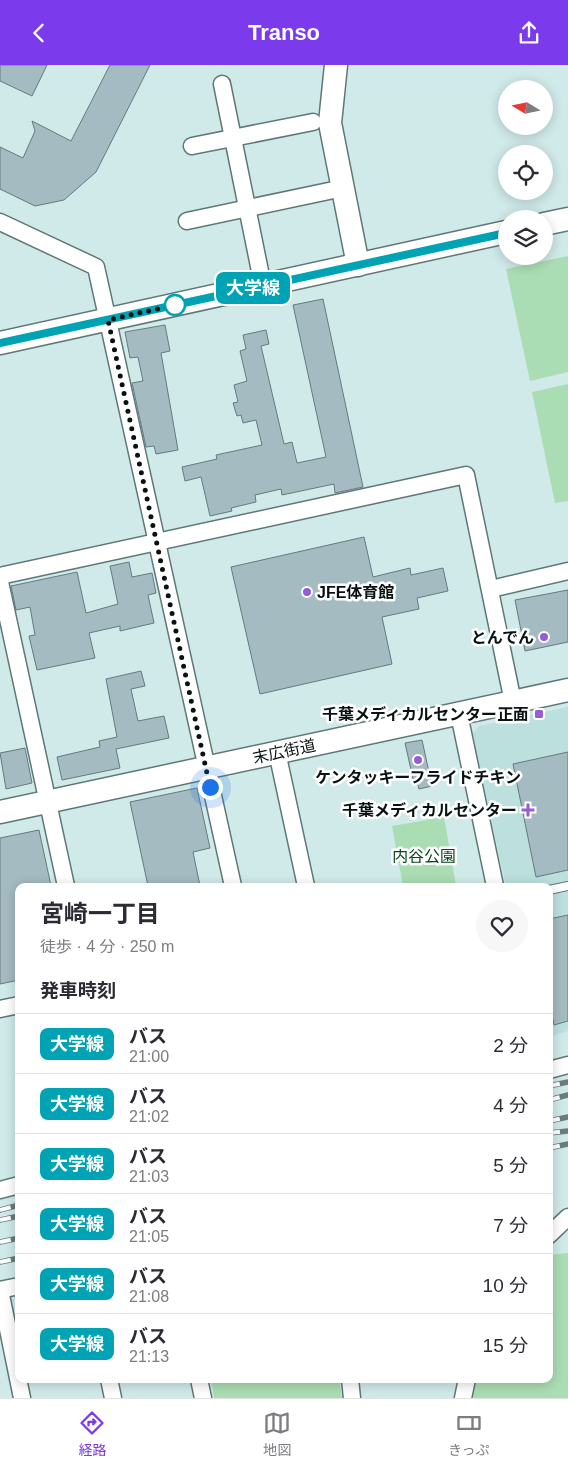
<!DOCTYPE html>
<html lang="ja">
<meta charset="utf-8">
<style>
body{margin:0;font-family:Helvetica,"Noto Sans JP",sans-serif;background:#f7f7f7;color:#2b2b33;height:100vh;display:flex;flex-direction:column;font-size:19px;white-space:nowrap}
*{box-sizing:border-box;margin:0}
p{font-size:16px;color:#7c7c81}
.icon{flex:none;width:28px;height:28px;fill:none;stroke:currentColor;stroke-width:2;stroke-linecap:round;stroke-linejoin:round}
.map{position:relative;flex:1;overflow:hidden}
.panel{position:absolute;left:15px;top:818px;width:538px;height:500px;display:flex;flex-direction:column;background:#fff;border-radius:10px;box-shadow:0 2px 12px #0003}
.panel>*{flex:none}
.badge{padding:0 10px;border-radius:8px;font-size:18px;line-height:32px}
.needle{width:32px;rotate:280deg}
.buttons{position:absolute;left:498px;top:15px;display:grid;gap:10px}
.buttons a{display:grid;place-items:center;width:55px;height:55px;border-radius:50%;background:#fff;box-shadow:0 2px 12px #0003;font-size:25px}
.you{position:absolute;width:25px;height:25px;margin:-12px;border:4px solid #fff;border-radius:50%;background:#1a73e8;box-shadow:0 0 0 8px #1a73e833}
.map>.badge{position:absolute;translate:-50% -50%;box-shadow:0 0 0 2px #fff}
h2{padding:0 25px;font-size:19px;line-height:45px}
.round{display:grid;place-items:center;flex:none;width:52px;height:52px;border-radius:26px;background:#f7f7f7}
.head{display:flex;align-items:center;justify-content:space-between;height:85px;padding:0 25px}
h1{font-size:24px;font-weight:700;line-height:38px}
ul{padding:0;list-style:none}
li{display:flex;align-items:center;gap:15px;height:60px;padding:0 25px;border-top:1px solid #e1e1e2}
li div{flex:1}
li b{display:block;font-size:19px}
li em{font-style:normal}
li .badge{min-width:55px;font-weight:700;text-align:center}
header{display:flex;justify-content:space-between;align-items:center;height:65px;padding:0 25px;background:#7c3aed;color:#fff;font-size:22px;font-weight:700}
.dock{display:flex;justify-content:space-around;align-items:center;height:70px;border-top:1px solid #e1e1e2;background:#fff;font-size:14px;color:#7c7c81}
.dock a{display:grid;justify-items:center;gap:2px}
.dock .active{color:#7c3aed}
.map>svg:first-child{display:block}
</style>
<header><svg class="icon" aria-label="back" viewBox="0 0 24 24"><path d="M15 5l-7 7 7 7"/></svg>Transo<svg class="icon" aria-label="share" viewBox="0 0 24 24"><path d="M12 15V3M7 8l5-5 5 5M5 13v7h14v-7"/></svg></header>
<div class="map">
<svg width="568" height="1333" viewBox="0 0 568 1333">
<rect width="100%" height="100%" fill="#d0eae9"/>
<path fill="#bce0de" d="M 568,642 L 568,966 L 549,972 L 549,821 L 506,821 L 472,669 L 479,661 Z"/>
<g fill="#aaddb3">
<path d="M 568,191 L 568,307 L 530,316 L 506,204 Z"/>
<path d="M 568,319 L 568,436 L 555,438 L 532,327 Z"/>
<path d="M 444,752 L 456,821 L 403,821 L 392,761 Z"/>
<path d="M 568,1188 L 568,1333 L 468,1333 L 471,1314 L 549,1314 L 549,1190 Z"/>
<path d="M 211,1314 L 339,1314 L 342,1333 L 214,1333 Z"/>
</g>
<g fill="#a4bbc1" stroke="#647a7f">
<path d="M 0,0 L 47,0 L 32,31 L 0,16 Z"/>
<path d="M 110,0 L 150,0 L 96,107 L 64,135 L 35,141 L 0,124 L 0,82 L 23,93 L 35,66 L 32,56 L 71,76 Z"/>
<path d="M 323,234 L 363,422 L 335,428 L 334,419 L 282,430 L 281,424 L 255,430 L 256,437 L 231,443 L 232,446 L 210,451 L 201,412 L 185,416 L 182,402 L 217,394 L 216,390 L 262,380 L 256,355 L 243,358 L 241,350 L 237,351 L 233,338 L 238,337 L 234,320 L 247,316 L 240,286 L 246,284 L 243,270 L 266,265 L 269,279 L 261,281 L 284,379 L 292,377 L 297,398 L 326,392 L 293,240 Z"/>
<path d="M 165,260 L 170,286 L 161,288 L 178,385 L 156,389 L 154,381 L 146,382 L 132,318 L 143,316 L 138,292 L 130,293 L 125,267 Z"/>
<path d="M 364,472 L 373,512 L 410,503 L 411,510 L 443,503 L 448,526 L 417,533 L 419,544 L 382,552 L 392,599 L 260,629 L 231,502 Z"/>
<path d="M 129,497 L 132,512 L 152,508 L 156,528 L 148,530 L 154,558 L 120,566 L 120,561 L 89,568 L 95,593 L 37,605 L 29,571 L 35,570 L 30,542 L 16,545 L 11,521 L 77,507 L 86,548 L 118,539 L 110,501 Z"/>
<path d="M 568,525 L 568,577 L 525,586 L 515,535 Z"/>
<path d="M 141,606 L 145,621 L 131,624 L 138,656 L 164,651 L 169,673 L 116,684 L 120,703 L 62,715 L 57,692 L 100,682 L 99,676 L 117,672 L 106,614 Z"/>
<path d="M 422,675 L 432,721 L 419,724 L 417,717 L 414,718 L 405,678 Z"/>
<path d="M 25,683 L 32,718 L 6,724 L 0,688 Z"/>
<path d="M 568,687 L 568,805 L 536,812 L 513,699 Z"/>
<path d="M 197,723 L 210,783 L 193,787 L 200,821 L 148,821 L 130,737 Z"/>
<path d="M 39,765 L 51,821 L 19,821 L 19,915 L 0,919 L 0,773 Z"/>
<path d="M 568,850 L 568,956 L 554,960 L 549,935 L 549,854 Z"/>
</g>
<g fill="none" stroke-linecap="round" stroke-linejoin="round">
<g stroke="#5f7776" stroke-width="10">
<path id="lane" d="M 549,825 L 568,821"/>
</g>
<g stroke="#5f7776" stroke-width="19">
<g id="street">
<path d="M 222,19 L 263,221"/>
<path d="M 192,81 L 313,57"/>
<path d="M 187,156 L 343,123"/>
<path d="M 0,157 L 96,202 L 233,821"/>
<path d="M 0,511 L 466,410 L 513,637"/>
<path d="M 0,517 L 66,821"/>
<path d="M 491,524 L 568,506"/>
<path d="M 459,649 L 495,821"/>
<path d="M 277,687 L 306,821"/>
<path d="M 0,944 L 19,940"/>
<path d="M 549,1005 L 568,1000"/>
<path d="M 0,1125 L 19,1120"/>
<path d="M 549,1170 L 568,1152"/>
<path d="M 0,1225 L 22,1333"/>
<path d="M 0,1225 L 19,1221"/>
<path d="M 109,1314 L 113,1333"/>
<path d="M 199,1314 L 203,1333"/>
<path d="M 350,1314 L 352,1333"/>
<path d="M 463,1333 L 467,1314"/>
</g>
</g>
<g stroke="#5f7776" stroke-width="25">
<g id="secondary">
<path d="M 336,0 L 330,58 L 358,200"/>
<path d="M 544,159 L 568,154"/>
<path d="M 0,278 L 506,167"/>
<path d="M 0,747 L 568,625"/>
</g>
</g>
<use href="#lane" stroke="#fff" stroke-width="8"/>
<use href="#street" stroke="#fff" stroke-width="16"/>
<use href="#secondary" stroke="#fff" stroke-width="22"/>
<g stroke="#6b7c7c" stroke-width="5.5">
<g id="rail">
<path d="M 549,1021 L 568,1017"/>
<path d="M 549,1035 L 568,1030"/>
<path d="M 549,1056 L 568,1052"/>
<path d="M 549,1068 L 568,1066"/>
<path d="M 549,1083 L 568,1079"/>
<path d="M 0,1145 L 19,1140"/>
<path d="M 0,1155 L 19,1151"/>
<path d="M 0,1177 L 19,1173"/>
<path d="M 0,1197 L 19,1193"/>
</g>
</g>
<use href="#rail" stroke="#fff" stroke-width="4" stroke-dasharray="11" stroke-linecap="butt"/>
</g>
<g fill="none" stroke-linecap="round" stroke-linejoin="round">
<g stroke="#fff" stroke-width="11">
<path id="line" d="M 0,278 L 506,168"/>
</g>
<use href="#line" stroke="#00a3b4" stroke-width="8"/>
<path stroke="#091212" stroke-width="5" stroke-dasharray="0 9" d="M 175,240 L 108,255 L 210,722"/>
</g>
<circle fill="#fff" stroke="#00a3b4" stroke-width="2.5" cx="175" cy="240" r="10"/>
<g fill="#955ed6" stroke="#fff" stroke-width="2">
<circle cx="307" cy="527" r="5"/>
<circle cx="544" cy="572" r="5"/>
<rect x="534" y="644" width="10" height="10" rx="2.5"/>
<circle cx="418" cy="695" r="5"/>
<path d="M525.5 737.5h5v5h5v5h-5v5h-5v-5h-5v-5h5z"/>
</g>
<g text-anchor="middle" stroke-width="5" stroke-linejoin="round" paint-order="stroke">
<g font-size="16" font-weight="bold" fill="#091212" stroke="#fff" text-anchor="end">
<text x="317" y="533" text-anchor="start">JFE体育館</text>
<text x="534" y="578">とんでん</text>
<text x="529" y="655">千葉メディカルセンター正面</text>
<text x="418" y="718" text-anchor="middle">ケンタッキーフライドチキン</text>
<text x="517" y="751">千葉メディカルセンター</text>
</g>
<g font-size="16" fill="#091212" stroke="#fff">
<text transform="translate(284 686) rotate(-12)" y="6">末広街道</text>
</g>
<g font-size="16" fill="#08451e" stroke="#fff">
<text x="424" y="797">内谷公園</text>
</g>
</g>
</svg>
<div class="buttons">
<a><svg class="needle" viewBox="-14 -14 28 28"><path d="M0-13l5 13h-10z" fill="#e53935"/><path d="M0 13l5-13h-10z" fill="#7c7c81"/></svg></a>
<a><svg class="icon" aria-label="locate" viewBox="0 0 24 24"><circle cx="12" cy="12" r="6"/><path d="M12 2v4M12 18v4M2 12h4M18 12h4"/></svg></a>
<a><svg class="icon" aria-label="layers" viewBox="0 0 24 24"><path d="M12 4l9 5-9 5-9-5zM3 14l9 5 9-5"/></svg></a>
</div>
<div class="you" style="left:210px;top:722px"></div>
<b class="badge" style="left:253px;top:223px;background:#00a3b4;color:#fff">大学線</b>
<section class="panel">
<div class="head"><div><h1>宮崎一丁目</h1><p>徒歩 · 4 分 · 250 m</p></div><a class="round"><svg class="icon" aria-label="heart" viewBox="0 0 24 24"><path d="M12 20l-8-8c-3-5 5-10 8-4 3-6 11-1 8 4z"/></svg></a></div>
<h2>発車時刻</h2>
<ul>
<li><span class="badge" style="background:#00a3b4;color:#fff">大学線</span><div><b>バス</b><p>21:00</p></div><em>2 分</em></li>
<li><span class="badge" style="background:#00a3b4;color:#fff">大学線</span><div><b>バス</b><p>21:02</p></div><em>4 分</em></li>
<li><span class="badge" style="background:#00a3b4;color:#fff">大学線</span><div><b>バス</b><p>21:03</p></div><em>5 分</em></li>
<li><span class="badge" style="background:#00a3b4;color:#fff">大学線</span><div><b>バス</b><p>21:05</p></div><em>7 分</em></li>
<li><span class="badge" style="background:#00a3b4;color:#fff">大学線</span><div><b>バス</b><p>21:08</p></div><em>10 分</em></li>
<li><span class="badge" style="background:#00a3b4;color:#fff">大学線</span><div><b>バス</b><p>21:13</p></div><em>15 分</em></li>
</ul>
</section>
</div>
<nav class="dock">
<a class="active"><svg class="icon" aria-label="directions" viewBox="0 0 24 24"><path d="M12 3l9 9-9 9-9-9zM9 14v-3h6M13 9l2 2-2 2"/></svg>経路</a>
<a><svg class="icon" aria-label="map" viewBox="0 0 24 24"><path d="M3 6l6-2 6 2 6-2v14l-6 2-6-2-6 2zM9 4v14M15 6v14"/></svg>地図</a>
<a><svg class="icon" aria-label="tickets" viewBox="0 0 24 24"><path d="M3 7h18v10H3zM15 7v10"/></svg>きっぷ</a>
</nav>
